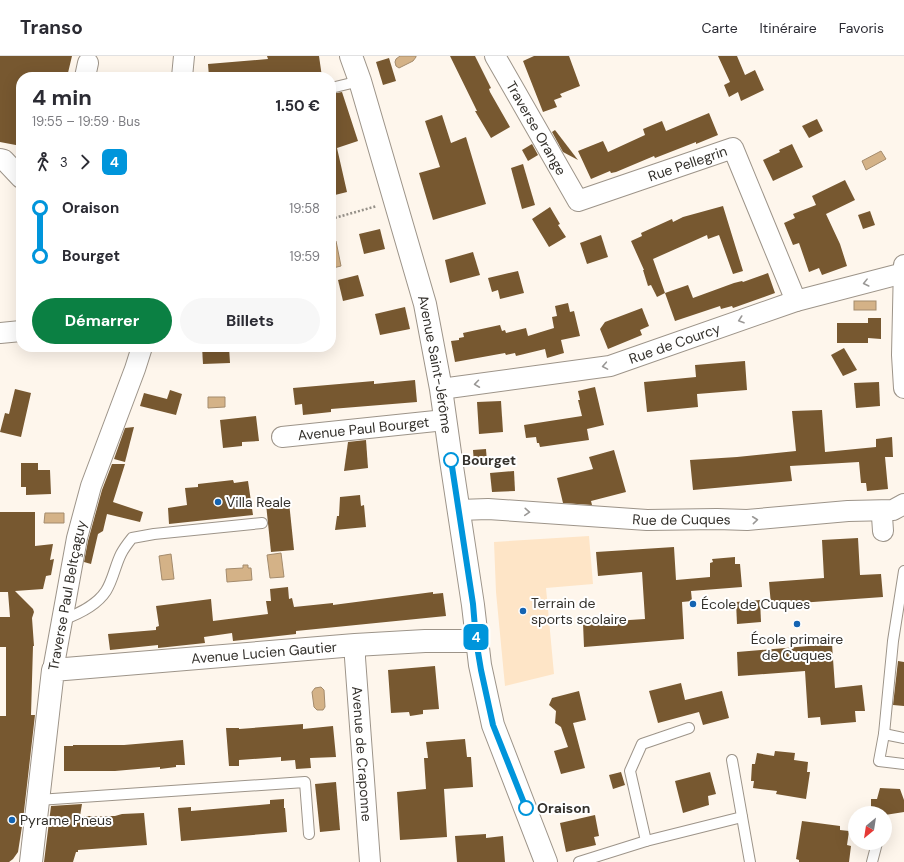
<!DOCTYPE html>
<html lang="fr">
<meta charset="utf-8">
<style>
body{margin:0;font-family:"DM Sans",sans-serif;background:#f7f7f7;color:#2b2b33;height:100vh;display:flex;flex-direction:column;font-size:15px;white-space:nowrap}
*{box-sizing:border-box;margin:0}
p{font-size:13px;color:#7c7c81}
.icon{flex:none;width:22px;height:22px;fill:none;stroke:currentColor;stroke-width:2;stroke-linecap:round;stroke-linejoin:round}
.map{position:relative;flex:1;overflow:hidden}
.side{position:absolute;left:16px;top:16px;width:320px;height:280px;display:flex;flex-direction:column;background:#fff;border-radius:16px;box-shadow:0 4px 16px #0002}
.side>*{flex:none}
.badge{padding:0 8px;border-radius:6px;font-size:14px;line-height:26px}
.needle{width:26px;rotate:210deg}
.controls{position:absolute;left:848px;top:750px;display:grid;gap:8px}
.controls a{display:grid;place-items:center;width:44px;height:44px;border-radius:50%;background:#fff;box-shadow:0 4px 16px #0002;font-size:20px}
.map>.badge{position:absolute;translate:-50% -50%;box-shadow:0 0 0 2px #fff}
.legs{display:flex;align-items:center;gap:6px;height:44px;padding:0 16px;font-size:13px}
.legs p{margin-inline-start:auto}
.headline{display:flex;align-items:center;justify-content:space-between;height:68px;padding:0 16px}
h1{font-size:22px;font-weight:700;line-height:30px}
.primary-button{display:flex;gap:8px;margin-top:auto;padding:8px 16px}
.primary-button a{flex:1;height:46px;border-radius:24px;background:#0b8043;color:#fff;font-size:16px;font-weight:700;line-height:46px;text-align:center}
.primary-button a+a{background:#f7f7f7;color:#2b2b33}
ul{padding:0 16px;list-style:none}
li{display:flex;align-items:center;gap:14px;height:48px;font-size:15px}
li i{display:grid;place-items:center;width:6px;height:100%;margin:0 5px;background:currentColor}
li i::after{content:'';width:10px;height:10px;margin:-5px;border:3px solid;border-radius:50%;background:#fff}
li p{margin-inline-start:auto}
li:first-child i{background:linear-gradient(#0000 50%,currentColor 0)}
li:last-child i{background:linear-gradient(currentColor 50%,#0000 0)}
header{display:flex;align-items:center;gap:24px;box-sizing:border-box;height:56px;padding:0 20px;background:#fff;border-bottom:1px solid #e1e1e2}
header strong{font-size:19px}
nav{display:flex;gap:22px;margin-inline-start:auto;font-size:14px}
.map>svg:first-child{display:block}
</style>
<header>
<strong>Transo</strong>
<nav><a>Carte</a><a>Itinéraire</a><a>Favoris</a></nav>
</header>
<div class="map">
<svg width="904" height="806" viewBox="0 0 904 806">
<rect width="100%" height="100%" fill="#fef6ec"/>
<path fill="#fee5c7" d="M 589,480 L 593,528 L 546,532 L 554,618 L 505,630 L 496,536 L 494,486 Z"/>
<g fill="#d4b287" stroke="#a48b6c">
<path d="M 400,0 L 416,0 L 416,1 L 413,5 L 399,12 L 396,10 L 395,6 L 396,3 Z"/>
<path d="M 881,95 L 886,103 L 866,114 L 862,105 Z"/>
<path d="M 336,185 L 341,210 L 333,212 L 331,205 L 331,186 Z"/>
<rect x="854" y="245" width="22" height="9"/>
<path d="M 208,341 L 225,341 L 225,351 L 208,352 Z"/>
<path d="M 45,457 L 64,457 L 64,467 L 44,467 Z"/>
<path d="M 281,497 L 284,521 L 270,522 L 267,499 Z"/>
<path d="M 171,498 L 174,523 L 162,524 L 159,500 Z"/>
<path d="M 243,509 L 248,509 L 248,512 L 251,512 L 252,524 L 227,526 L 226,513 L 243,512 Z"/>
<path d="M 321,631 L 324,634 L 325,651 L 323,654 L 317,654 L 314,651 L 312,636 L 315,632 Z"/>
</g>
<g fill="#775830">
<path d="M 0,0 L 72,0 L 67,21 L 21,21 L 21,90 L 0,86 Z"/>
<path d="M 267,0 L 319,0 L 322,21 L 209,21 L 208,8 L 268,3 Z"/>
<path d="M 450,0 L 475,0 L 491,32 L 489,33 L 490,36 L 510,71 L 491,82 L 475,55 L 477,55 Z"/>
<path d="M 534,0 L 569,0 L 580,30 L 560,38 L 562,41 L 554,44 L 557,51 L 543,56 L 523,5 Z"/>
<path d="M 718,0 L 737,0 L 745,19 L 755,14 L 764,34 L 741,45 L 738,36 L 729,41 L 724,29 L 730,26 Z"/>
<path d="M 389,2 L 396,25 L 383,29 L 376,6 Z"/>
<path d="M 342,36 L 358,85 L 337,92 L 347,136 L 331,140 L 331,90 L 335,90 L 331,77 L 331,38 Z"/>
<path d="M 709,57 L 718,79 L 696,88 L 696,86 L 655,102 L 654,100 L 616,116 L 611,117 L 610,115 L 591,123 L 578,95 L 603,85 L 608,96 L 645,79 L 643,73 L 662,65 L 666,75 Z"/>
<path d="M 442,59 L 451,87 L 466,81 L 486,148 L 433,164 L 419,117 L 440,111 L 425,65 Z"/>
<path d="M 817,63 L 823,75 L 809,82 L 802,70 Z"/>
<path d="M 555,74 L 578,104 L 563,96 L 552,76 Z"/>
<path d="M 532,88 L 538,99 L 528,105 L 522,94 Z"/>
<path d="M 792,88 L 803,111 L 773,125 L 763,104 L 780,96 L 779,94 Z"/>
<path d="M 523,108 L 535,149 L 522,153 L 511,112 Z"/>
<path d="M 845,124 L 855,144 L 826,158 L 840,188 L 847,210 L 822,219 L 819,212 L 809,216 L 799,187 L 793,189 L 784,167 L 795,162 L 793,158 L 816,149 L 812,140 Z"/>
<path d="M 723,150 L 743,215 L 733,218 L 719,179 L 708,183 L 707,179 L 653,203 L 665,237 L 688,229 L 693,242 L 734,227 L 742,225 L 743,226 L 768,217 L 775,237 L 733,252 L 732,250 L 721,253 L 720,250 L 675,265 L 665,237 L 657,241 L 651,229 L 648,230 L 643,214 L 644,214 L 631,185 L 642,180 L 641,177 L 672,163 L 673,166 L 683,161 Z"/>
<path d="M 550,151 L 560,168 L 558,169 L 566,181 L 549,191 L 532,163 Z"/>
<path d="M 870,155 L 875,169 L 863,173 L 858,159 Z"/>
<path d="M 380,173 L 385,193 L 364,198 L 359,178 Z"/>
<path d="M 601,179 L 608,201 L 587,208 L 580,187 Z"/>
<path d="M 473,196 L 480,219 L 450,227 L 445,204 Z"/>
<path d="M 518,215 L 524,237 L 500,243 L 498,234 L 492,236 L 488,222 Z"/>
<path d="M 358,219 L 364,240 L 343,245 L 338,224 Z"/>
<path d="M 568,247 L 570,256 L 574,255 L 580,280 L 561,284 L 564,297 L 547,302 L 545,293 L 516,300 L 515,297 L 506,299 L 505,297 L 455,306 L 451,285 L 459,284 L 459,282 L 464,281 L 463,277 L 500,269 L 502,275 L 505,274 L 506,277 L 526,272 L 528,280 L 554,272 L 552,261 L 557,260 L 555,250 Z"/>
<path d="M 405,251 L 410,273 L 380,279 L 375,258 Z"/>
<path d="M 642,252 L 649,270 L 640,274 L 642,279 L 608,293 L 600,273 L 605,266 Z"/>
<path d="M 868,262 L 881,262 L 881,283 L 868,282 L 868,287 L 837,287 L 837,267 L 868,267 Z"/>
<path d="M 202,291 L 229,291 L 230,307 L 203,308 Z"/>
<path d="M 844,292 L 857,314 L 843,320 L 831,299 Z"/>
<path d="M 745,305 L 747,334 L 697,338 L 698,351 L 647,356 L 644,326 L 696,321 L 695,309 Z"/>
<path d="M 415,324 L 417,346 L 331,353 L 331,356 L 303,359 L 302,348 L 295,349 L 293,332 L 374,325 L 374,328 Z"/>
<path d="M 879,326 L 880,350 L 856,352 L 854,327 Z"/>
<path d="M 595,331 L 604,369 L 587,373 L 589,384 L 540,391 L 539,387 L 537,387 L 536,381 L 526,382 L 524,369 L 582,360 L 578,344 L 580,344 L 578,335 Z"/>
<path d="M 15,333 L 31,337 L 21,381 L 0,376 L 5,357 L 9,358 Z"/>
<path d="M 170,334 L 182,338 L 176,359 L 140,350 L 144,337 L 167,343 Z"/>
<path d="M 501,345 L 503,376 L 479,378 L 477,346 Z"/>
<path d="M 822,354 L 825,396 L 876,391 L 876,383 L 892,381 L 893,401 L 885,401 L 888,433 L 867,435 L 866,427 L 861,427 L 859,406 L 790,410 L 792,425 L 693,434 L 690,404 L 737,401 L 796,395 L 792,355 Z"/>
<path d="M 256,360 L 259,385 L 242,386 L 242,390 L 223,392 L 220,364 Z"/>
<path d="M 134,371 L 125,406 L 114,403 L 125,372 Z"/>
<path d="M 366,384 L 368,412 L 344,415 L 348,386 Z"/>
<path d="M 486,393 L 487,407 L 474,408 L 473,394 Z"/>
<path d="M 614,394 L 626,436 L 591,445 L 592,449 L 563,447 L 557,422 L 593,413 L 589,401 Z"/>
<path d="M 21,407 L 38,407 L 38,414 L 50,414 L 51,438 L 26,439 L 26,431 L 21,431 Z"/>
<path d="M 112,408 L 125,408 L 113,446 L 143,456 L 140,466 L 107,458 L 103,475 L 98,478 L 91,508 L 84,506 L 88,485 L 102,434 Z"/>
<path d="M 514,415 L 515,435 L 492,436 L 490,417 Z"/>
<path d="M 233,424 L 234,427 L 248,425 L 253,459 L 169,468 L 168,452 L 187,449 L 185,432 L 198,431 L 198,428 Z"/>
<path d="M 360,439 L 361,450 L 364,449 L 366,471 L 335,474 L 337,460 L 339,460 L 340,441 Z"/>
<path d="M 289,446 L 294,494 L 271,496 L 266,448 Z"/>
<path d="M 0,456 L 35,456 L 35,490 L 53,488 L 50,504 L 54,503 L 51,519 L 46,520 L 43,533 L 15,535 L 33,553 L 34,556 L 32,562 L 34,590 L 33,590 L 31,659 L 35,659 L 23,764 L 18,796 L 13,803 L 9,806 L 0,806 L 0,660 L 6,660 L 6,591 L 0,591 L 0,561 L 10,561 L 8,536 L 0,536 Z"/>
<path d="M 858,482 L 860,519 L 881,518 L 883,541 L 771,549 L 769,526 L 824,522 L 822,484 Z"/>
<path d="M 674,491 L 676,524 L 710,521 L 710,507 L 713,506 L 712,503 L 735,501 L 735,508 L 740,508 L 742,531 L 691,535 L 692,545 L 682,546 L 684,583 L 584,591 L 583,567 L 645,563 L 642,516 L 598,520 L 596,496 Z"/>
<path d="M 288,531 L 289,543 L 292,542 L 294,551 L 333,547 L 333,549 L 433,536 L 433,538 L 443,537 L 446,560 L 296,575 L 296,578 L 233,585 L 232,577 L 204,581 L 205,587 L 158,592 L 158,589 L 110,594 L 108,578 L 156,574 L 156,571 L 159,570 L 156,550 L 211,543 L 213,565 L 268,558 L 266,545 L 271,545 L 270,533 Z"/>
<path d="M 760,544 L 761,566 L 737,568 L 736,546 Z"/>
<path d="M 832,588 L 835,632 L 862,629 L 865,655 L 855,655 L 856,666 L 821,669 L 820,661 L 808,662 L 805,615 L 738,620 L 737,596 Z"/>
<path d="M 898,605 L 904,606 L 904,650 L 893,649 Z"/>
<path d="M 435,610 L 439,653 L 423,654 L 423,658 L 410,660 L 409,656 L 391,657 L 388,614 Z"/>
<path d="M 681,627 L 685,644 L 722,635 L 729,662 L 703,669 L 699,656 L 658,667 L 649,635 Z"/>
<path d="M 579,635 L 586,664 L 573,667 L 585,712 L 561,718 L 554,695 L 568,691 L 561,671 L 555,667 L 556,655 L 549,649 L 552,642 Z"/>
<path d="M 303,668 L 303,673 L 333,670 L 336,701 L 310,702 L 311,712 L 296,713 L 295,704 L 281,705 L 281,701 L 239,704 L 239,710 L 229,710 L 226,672 L 239,672 L 239,673 Z"/>
<path d="M 465,683 L 467,701 L 471,701 L 473,731 L 444,733 L 447,781 L 400,784 L 397,736 L 426,733 L 424,702 L 428,702 L 426,686 Z"/>
<path d="M 183,684 L 185,709 L 176,709 L 176,711 L 160,713 L 160,711 L 115,715 L 64,715 L 64,690 L 73,690 L 73,689 L 124,689 Z"/>
<path d="M 775,695 L 795,697 L 794,704 L 808,706 L 807,716 L 810,716 L 806,743 L 776,738 L 777,735 L 753,732 L 754,725 L 751,725 L 752,708 L 755,708 L 757,697 L 774,700 Z"/>
<path d="M 621,716 L 625,729 L 613,733 L 609,719 Z"/>
<path d="M 710,716 L 716,738 L 708,740 L 709,749 L 683,757 L 675,725 Z"/>
<path d="M 336,726 L 340,774 L 320,776 L 315,728 Z"/>
<path d="M 880,732 L 900,733 L 904,744 L 904,756 L 885,759 L 885,757 L 871,757 L 871,743 L 877,743 Z"/>
<path d="M 284,743 L 284,752 L 285,752 L 287,776 L 181,785 L 178,752 L 191,751 L 191,755 L 270,748 L 270,744 Z"/>
<path d="M 82,748 L 80,760 L 115,760 L 122,758 L 144,757 L 147,789 L 78,794 L 78,796 L 76,796 L 73,806 L 44,806 L 51,750 Z"/>
<path d="M 595,759 L 599,780 L 594,781 L 596,789 L 566,796 L 560,767 Z"/>
<path d="M 802,765 L 840,770 L 840,774 L 849,775 L 847,789 L 851,790 L 849,806 L 799,806 L 799,804 L 796,803 Z"/>
<path d="M 486,778 L 486,782 L 503,780 L 505,806 L 457,806 L 455,780 Z"/>
</g>
<g fill="none" stroke-linecap="round" stroke-linejoin="round">
<g stroke="#9d9489" stroke-width="12">
<g id="lane">
<path d="M 331,32 L 360,25"/>
<path d="M 904,515 L 893,585 L 884,678 L 879,705 L 904,708"/>
<path d="M 62,564 C 76,559 97,549 106,535 C 113,524 115,510 121,498 C 124,492 128,487 132,482 L 154,478 L 262,467"/>
<path d="M 884,678 L 904,682"/>
<path d="M 732,704 L 750,806"/>
<path d="M 38,744 L 305,726 L 309,778"/>
<path d="M 646,785 L 742,761"/>
<path d="M 579,806 L 646,785 L 630,715 L 642,688 L 689,672"/>
<path d="M 872,806 L 877,787"/>
</g>
</g>
<g stroke="#9d9489" stroke-width="22">
<g id="street">
<path id="s1" d="M 495,0 L 578,145 L 733,92 L 796,245"/>
<path d="M 85,21 L 88,7"/>
<path d="M 182,21 L 184,0"/>
<path d="M 0,103 L 4,104 L 21,122"/>
<path d="M 904,209 L 902,299 L 904,332"/>
<path d="M 0,277 L 21,275"/>
<path id="s2" d="M 441,333 L 610,310 L 796,245 L 904,217"/>
<path id="s3" d="M 282,381 L 445,364"/>
<path id="s4" d="M 459,454 L 488,453 L 647,464 L 717,463 L 747,464 L 848,455 L 893,454 L 904,448"/>
<path d="M 882,460 L 883,475"/>
<path id="s5" d="M 355,589 L 355,602 L 370,806"/>
<path id="s6" d="M 53,614 L 77,482 L 91,430 L 135,313 L 142,291"/>
</g>
</g>
<g stroke="#9d9489" stroke-width="24">
<g id="secondary">
<path id="s7" d="M 351,0 L 360,25 L 425,248 L 441,333 L 451,404 L 473,549 L 480,609 L 493,669 L 546,806"/>
<path id="s8" d="M 31,806 L 53,614 L 355,589 L 425,585 L 476,585"/>
</g>
</g>
<path stroke="#969189" stroke-width="2.5" stroke-dasharray="2 2" stroke-linecap="butt" d="M 331,163 L 377,150"/>
<use href="#lane" stroke="#fff" stroke-width="10"/>
<use href="#street" stroke="#fff" stroke-width="20"/>
<use href="#secondary" stroke="#fff" stroke-width="22"/>
</g>
<defs><path id="oneway-chevron" d="M-2-3.5L2.5 0L-2 3.5" fill="none" stroke-width="1.6" stroke-linecap="round" stroke-linejoin="round"/></defs>
<g stroke="#9a9896">
<use href="#oneway-chevron" transform="translate(866 227) rotate(166)"/>
<use href="#oneway-chevron" transform="translate(741 264) rotate(161)"/>
<use href="#oneway-chevron" transform="translate(605 310) rotate(170)"/>
<use href="#oneway-chevron" transform="translate(477 328) rotate(172)"/>
<use href="#oneway-chevron" transform="translate(527 456) rotate(4)"/>
<use href="#oneway-chevron" transform="translate(755 464) rotate(-6)"/>
</g>
<g fill="none" stroke-linecap="round" stroke-linejoin="round">
<g stroke="#fff" stroke-width="9">
<path id="line-1" d="M 451,404 L 473,548 L 476,584 L 481,614 L 493,669 L 526,752"/>
</g>
<use href="#line-1" stroke="#0095db" stroke-width="6"/>
</g>
<g fill="#fff" stroke="#0095db" stroke-width="2">
<circle cx="451" cy="404" r="7"/>
<circle cx="526" cy="752" r="7"/>
</g>
<g fill="#1464b2" stroke="#fff" stroke-width="1.5">
<circle cx="218" cy="446" r="4"/>
<circle cx="693" cy="548" r="4"/>
<circle cx="523" cy="555" r="4"/>
<circle cx="797" cy="568" r="4"/>
<circle cx="12" cy="764" r="4"/>
</g>
<g text-anchor="middle" stroke-width="4" stroke-linejoin="round" paint-order="stroke">
<g font-size="14" fill="#34312c" stroke="#fff">
<text dy="5" stroke="none"><textPath href="#s1" startOffset="83">Traverse Orange</textPath></text>
<text dy="5" stroke="none"><textPath href="#s1" startOffset="283">Rue Pellegrin</textPath></text>
<text dy="5" stroke="none"><textPath href="#s2" startOffset="239">Rue de Courcy</textPath></text>
<text dy="5" stroke="none"><textPath href="#s7" startOffset="320">Avenue Saint-Jérôme</textPath></text>
<text dy="5" stroke="none"><textPath href="#s3" startOffset="82">Avenue Paul Bourget</textPath></text>
<text dy="5" stroke="none"><textPath href="#s4" startOffset="223">Rue de Cuques</textPath></text>
<text dy="5" stroke="none"><textPath href="#s6" startOffset="76">Traverse Paul Beltçaguy</textPath></text>
<text dy="5" stroke="none"><textPath href="#s8" startOffset="405">Avenue Lucien Gautier</textPath></text>
<text dy="5" stroke="none"><textPath href="#s5" startOffset="109">Avenue de Craponne</textPath></text>
</g>
<g font-size="14" font-weight="bold" fill="#34312c" stroke="#fff" text-anchor="start">
<text x="462" y="409">Bourget</text>
<text x="537" y="757">Oraison</text>
</g>
<g font-size="14" fill="#34312c" stroke="#fff" text-anchor="start">
<text x="226" y="451">Villa Reale</text>
<text x="531" y="552">Terrain de<tspan x="531" dy="16">sports scolaire</tspan></text>
<text x="701" y="553">École de Cuques</text>
<text x="797" y="588" text-anchor="middle">École primaire<tspan x="797" dy="16">de Cuques</tspan></text>
<text x="20" y="769">Pyrame Pneus</text>
</g>
</g>
</svg>
<div class="controls">
<a><svg class="needle" viewBox="-14 -14 28 28"><path d="M0-13l5 13h-10z" fill="#e53935"/><path d="M0 13l5-13h-10z" fill="#7c7c81"/></svg></a>
</div>
<b class="badge" style="left:476px;top:581px;background:#0095db;color:#fff">4</b>
<section class="side">
<div class="headline"><div><h1>4 min</h1><p>19:55 – 19:59 · Bus</p></div><b>1.50 €</b></div>
<div class="legs"><svg class="icon" aria-label="walk" viewBox="0 0 24 24"><circle cx="13" cy="4" r="2"/><path d="M13 8l-2 6 4 7M11 14l-3 7M7 12l3-4h3l4 4"/></svg>3<svg class="icon" aria-label="forward" viewBox="0 0 24 24"><path d="M9 5l7 7-7 7"/></svg><b class="badge" style="background:#0095db;color:#fff">4</b></div>
<ul>
<li><i style="color:#0095db"></i><b>Oraison</b><p>19:58</p></li>
<li><i style="color:#0095db"></i><b>Bourget</b><p>19:59</p></li>
</ul>
<div class="primary-button"><a>Démarrer</a><a>Billets</a></div>
</section>
</div>
